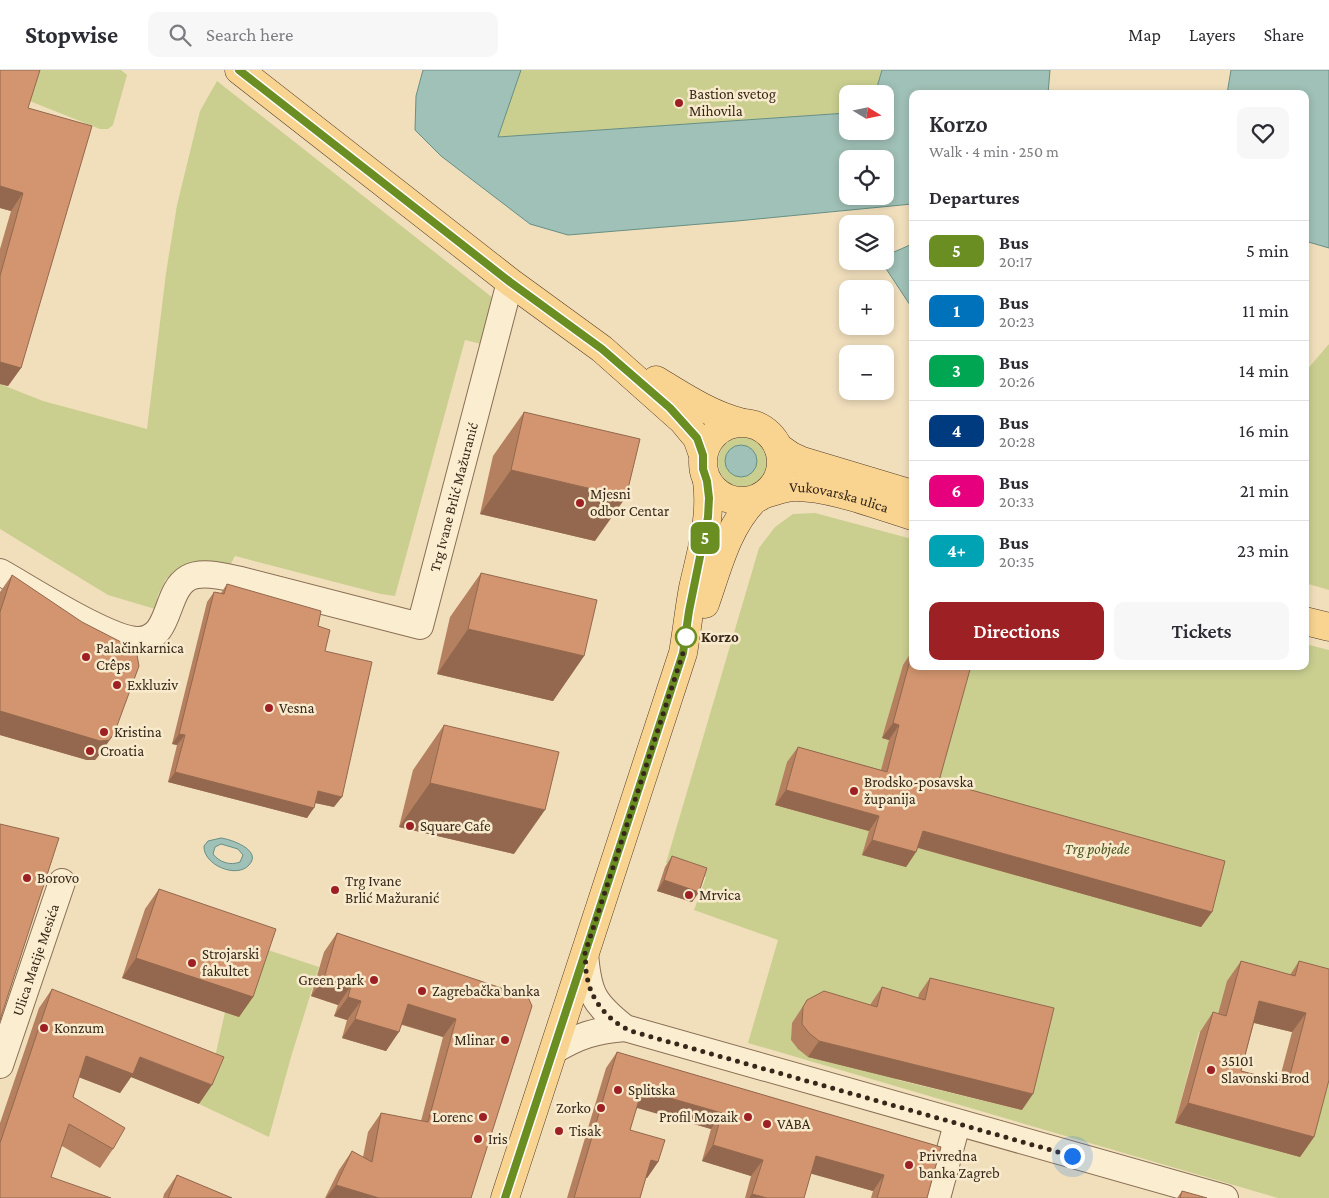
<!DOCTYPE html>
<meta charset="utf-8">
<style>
body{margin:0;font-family:"Crimson Pro",serif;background:#f7f7f7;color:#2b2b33;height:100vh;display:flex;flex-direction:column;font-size:19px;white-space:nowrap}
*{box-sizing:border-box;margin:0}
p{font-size:16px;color:#7c7c81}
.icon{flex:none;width:28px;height:28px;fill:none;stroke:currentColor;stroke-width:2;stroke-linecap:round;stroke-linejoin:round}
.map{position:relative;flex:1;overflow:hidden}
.drawer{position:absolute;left:909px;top:20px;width:400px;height:580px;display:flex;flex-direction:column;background:#fff;border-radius:10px;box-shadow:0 2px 8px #0003}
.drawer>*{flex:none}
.badge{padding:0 10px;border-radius:8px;font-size:18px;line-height:32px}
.needle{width:32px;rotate:100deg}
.buttons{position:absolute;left:839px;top:15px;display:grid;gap:10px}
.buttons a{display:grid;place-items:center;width:55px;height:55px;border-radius:10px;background:#fff;box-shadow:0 2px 8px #0003;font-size:25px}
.you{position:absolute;width:25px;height:25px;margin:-12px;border:4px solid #fff;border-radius:50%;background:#1a73e8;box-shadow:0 0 0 8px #1a73e833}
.map>.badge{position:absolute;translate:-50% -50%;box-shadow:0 0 0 2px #fff}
h2{padding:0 20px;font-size:19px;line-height:45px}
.round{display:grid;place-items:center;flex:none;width:52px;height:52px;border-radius:10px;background:#f7f7f7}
.summary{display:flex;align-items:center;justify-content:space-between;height:85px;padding:0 20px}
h1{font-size:24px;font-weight:600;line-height:38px}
.primary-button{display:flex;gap:10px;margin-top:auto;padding:10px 20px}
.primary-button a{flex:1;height:58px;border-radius:10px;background:#9d2025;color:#fff;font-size:20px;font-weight:600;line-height:58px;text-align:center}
.primary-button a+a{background:#f7f7f7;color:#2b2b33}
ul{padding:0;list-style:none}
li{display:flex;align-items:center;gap:15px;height:60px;padding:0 20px;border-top:1px solid #e1e1e2}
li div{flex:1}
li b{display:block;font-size:19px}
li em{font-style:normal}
li .badge{min-width:55px;font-weight:700;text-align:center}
header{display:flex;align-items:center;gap:30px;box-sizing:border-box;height:70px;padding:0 25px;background:#fff;border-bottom:1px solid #e1e1e2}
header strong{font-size:24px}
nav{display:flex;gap:28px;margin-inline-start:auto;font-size:18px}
.search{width:350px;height:45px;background:#f7f7f7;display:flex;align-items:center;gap:12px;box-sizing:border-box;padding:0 18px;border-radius:10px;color:#7c7c81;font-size:19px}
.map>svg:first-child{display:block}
</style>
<header>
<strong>Stopwise</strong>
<div class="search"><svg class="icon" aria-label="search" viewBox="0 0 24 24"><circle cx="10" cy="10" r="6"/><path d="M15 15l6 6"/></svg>Search here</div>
<nav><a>Map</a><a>Layers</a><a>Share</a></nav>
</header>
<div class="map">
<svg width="1329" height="1128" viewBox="0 0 1329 1128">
<rect width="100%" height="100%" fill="#f1dfbc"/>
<g fill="#cacf90" fill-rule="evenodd">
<path d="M 35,0 L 121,0 L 127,5 L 113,55 L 108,59 L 100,59 L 27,30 Z"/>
<path d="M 521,0 L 882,0 L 875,24 L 848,24 L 847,43 L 497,67 Z"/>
<path d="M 217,11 L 493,228 L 481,274 L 465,270 L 395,526 L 381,524 L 235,486 L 228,499 L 179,502 L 166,509 L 158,525 L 155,539 L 108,525 L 0,459 L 0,314 L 43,331 L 147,359 L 166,203 L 177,135 L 200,41 Z"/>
<path d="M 1329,274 L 1329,520 L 1305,513 L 1305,302 Z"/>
<circle cx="743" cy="392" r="25"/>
<path d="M 815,443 L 912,469 L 912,596 L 1305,596 L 1305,574 L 1329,580 L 1329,923 L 1212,965 L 1199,962 L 1175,1053 L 1300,1087 L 1329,979 L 1329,1128 L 1278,1128 L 748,973 L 778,870 L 694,840 L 706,807 L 666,793 L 759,478 L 775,457 L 793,444 ZM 919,924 L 1022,1040 L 898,1010 Z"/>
<path d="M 262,878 L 319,897 L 291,987 L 269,1067 L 199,1034 L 211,1005 L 225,942 L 239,947 Z"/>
</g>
<g fill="#a0c1b7" stroke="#678f84" fill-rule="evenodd">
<path d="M 423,0 L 521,0 L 498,67 L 847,43 L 848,61 L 885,61 L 885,24 L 875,24 L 882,0 L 1050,0 L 1048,24 L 912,24 L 912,134 L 737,151 L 568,165 L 530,154 L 441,86 L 415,60 L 416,26 ZM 848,89 L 885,89 L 885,126 L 848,126 Z"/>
<path d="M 1231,0 L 1329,0 L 1329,178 L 1305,171 L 1305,24 L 1227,24 Z"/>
<path d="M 910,175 L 912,179 L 912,238 L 881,191 L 885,191 L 885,186 Z"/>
<circle cx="741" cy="391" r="16"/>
<path d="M 221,768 C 230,769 263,780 249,795 C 237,809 203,795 204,776 L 208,771 ZM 221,774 L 238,779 L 243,785 L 240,792 C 230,796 219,792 213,784 L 215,777 Z"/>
</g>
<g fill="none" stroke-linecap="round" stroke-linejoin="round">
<g stroke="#896f54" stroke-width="28">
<g id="minor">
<path id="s1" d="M 0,502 C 29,518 110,571 139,570 C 172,568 164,522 188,508 C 202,500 226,507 241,510 L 420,556 L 510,212"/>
<path d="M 585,883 C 588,923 593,933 625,958 L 1225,1128"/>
<path d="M 553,981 C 578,966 596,960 625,958"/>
<path id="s2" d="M 0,995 L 62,812"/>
<path d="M 937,1128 L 957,1054"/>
</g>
</g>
<g stroke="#563d29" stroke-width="29">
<g id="major">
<path d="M 239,0 L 510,212 L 602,279 L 683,351 L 697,368 L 703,385"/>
<path d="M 656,310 C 683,326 709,344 740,352"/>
<circle cx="742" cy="392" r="39"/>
<path d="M 778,377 L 791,386 L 802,391 L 912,424"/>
<path id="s3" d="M 765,424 C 774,421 783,418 792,417 C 829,416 877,435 912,446"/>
<path d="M 705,534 C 718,497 727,458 754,430"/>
<path d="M 1305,551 L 1329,557"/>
<path d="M 505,1128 L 683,583 C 687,561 689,539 693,518 C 701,482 712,448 707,411"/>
</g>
</g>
<use href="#minor" stroke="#fbedd0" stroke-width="26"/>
<use href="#major" stroke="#f8d490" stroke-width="28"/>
</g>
<g fill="#b5805f" fill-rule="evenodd">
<path d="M 0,0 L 28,38 L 21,298 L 8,316 L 0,314 L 0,179 L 11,141 L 0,138 Z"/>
<path d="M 524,342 L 595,471 L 480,444 L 493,386 Z"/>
<path d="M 481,503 L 584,586 L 553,631 L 437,604 L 450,547 Z"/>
<path d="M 12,505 L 100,684 L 95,690 L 87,690 L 0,665 L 0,522 Z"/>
<path d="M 227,514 L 318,556 L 325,581 L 334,737 L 315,733 L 307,748 L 168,712 L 177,675 L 172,674 L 207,532 L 214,522 L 221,523 Z"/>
<path d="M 912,581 L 912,596 L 939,711 L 1212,842 L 1201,857 L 918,778 L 916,782 L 906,797 L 862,785 L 869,761 L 775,735 L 787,692 L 798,677 L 881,700 L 889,670 L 882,668 L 903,595 Z"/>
<path d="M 444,655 L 514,784 L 399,757 L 413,700 Z"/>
<path d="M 672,786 L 699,822 L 692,832 L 657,821 L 665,797 Z"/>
<path d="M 159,819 L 253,927 L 239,947 L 122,908 L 145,839 Z"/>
<path d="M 337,863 L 528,927 L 471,1128 L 325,1128 L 339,1100 L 352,1081 L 363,1087 L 368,1062 L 381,1043 L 421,1051 L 443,967 L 402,955 L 386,981 L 342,968 L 347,950 L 334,946 L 338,935 L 311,926 L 324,882 Z"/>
<path d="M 1241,891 L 1290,905 L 1299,891 L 1329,899 L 1314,1067 L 1300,1087 L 1175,1053 L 1200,962 L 1213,942 L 1218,944 L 1227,911 ZM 1254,953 L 1292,962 L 1279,1011 L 1241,1001 Z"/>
<path d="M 930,908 L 1022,1040 L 808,987 L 798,979 L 791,970 L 792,953 L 807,930 L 870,935 L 882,917 L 918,928 L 919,924 Z"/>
<path d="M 52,919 L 199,1034 L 131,1007 L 120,1023 L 79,1007 L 73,1027 L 113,1079 L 100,1098 L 62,1076 L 0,1128 L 0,1053 L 39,938 Z"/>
<path d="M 617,982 L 941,1077 L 927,1128 L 871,1128 L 873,1121 L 811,1103 L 804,1128 L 745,1128 L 751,1106 L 702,1091 L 711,1059 L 637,1037 L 630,1060 L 658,1092 L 647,1108 L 646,1107 L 640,1128 L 567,1128 L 606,998 Z"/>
<path d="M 177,1105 L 232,1128 L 163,1128 L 164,1124 Z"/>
<path d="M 1182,1121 L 1207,1128 L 1177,1128 Z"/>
</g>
<g fill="#93684e">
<path d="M 0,116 L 23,123 L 11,141 L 0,138 Z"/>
<path d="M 0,292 L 21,298 L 8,316 L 0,314 Z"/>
<path d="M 511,400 L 626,427 L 595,471 L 480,444 Z"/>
<path d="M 468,559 L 584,586 L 553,631 L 437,604 Z"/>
<path d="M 0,641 L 114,664 L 100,684 L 95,690 L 87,690 L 0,665 Z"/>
<path d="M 893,653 L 899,655 L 889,670 L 882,668 Z"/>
<path d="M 179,664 L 185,665 L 177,675 L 172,674 Z"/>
<path d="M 175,702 L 314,738 L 307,748 L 168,712 Z"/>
<path d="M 430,713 L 545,740 L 514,784 L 399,757 Z"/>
<path d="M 786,720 L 879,746 L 869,761 L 775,735 Z"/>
<path d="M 318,721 L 342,727 L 334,737 L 311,732 Z"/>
<path d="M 923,761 L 1212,842 L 1201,857 L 912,776 Z"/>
<path d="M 872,770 L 916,782 L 906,797 L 862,785 Z"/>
<path d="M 664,810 L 699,822 L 692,832 L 657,821 Z"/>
<path d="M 136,888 L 253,927 L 239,947 L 122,908 Z"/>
<path d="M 324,908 L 351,916 L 338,935 L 311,926 Z"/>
<path d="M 348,927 L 361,931 L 347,950 L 334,946 Z"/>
<path d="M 1259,931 L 1306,943 L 1292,962 L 1246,951 Z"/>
<path d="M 408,934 L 456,949 L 443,967 L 395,952 Z"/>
<path d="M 355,949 L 399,962 L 386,981 L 342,968 Z"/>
<path d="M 819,971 L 1033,1024 L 1022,1040 L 808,987 Z"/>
<path d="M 86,986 L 140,987 L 212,1015 L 199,1034 L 131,1007 L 120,1023 L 73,1005 Z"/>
<path d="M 642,1020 L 722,1043 L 711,1059 L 630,1036 Z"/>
<path d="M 1188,1033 L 1314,1067 L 1300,1087 L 1175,1053 Z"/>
<path d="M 713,1075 L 763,1090 L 751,1106 L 702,1091 Z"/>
<path d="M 816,1086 L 884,1105 L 873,1121 L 805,1102 Z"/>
<path d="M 651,1090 L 658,1092 L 647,1108 L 640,1106 Z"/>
<path d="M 336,1115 L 379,1128 L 326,1128 Z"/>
<path d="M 752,1124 L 767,1128 L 749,1128 Z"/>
</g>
<g fill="#d2956f" stroke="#93684e" fill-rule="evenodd">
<path d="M 0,0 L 40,0 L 28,38 L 92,56 L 21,298 L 0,292 L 0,206 L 23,123 L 0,116 Z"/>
<path d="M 524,342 L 640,369 L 626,427 L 511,400 Z"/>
<path d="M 481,503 L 597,530 L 584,586 L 468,559 Z"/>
<path d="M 12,505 L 82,552 L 121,572 L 137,585 L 139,596 L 114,664 L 109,670 L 100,671 L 0,641 L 0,542 Z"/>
<path d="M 227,514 L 321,541 L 318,556 L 330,560 L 325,581 L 372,592 L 342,727 L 318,721 L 314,738 L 175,702 L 185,665 L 179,664 L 214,522 L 224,524 Z"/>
<path d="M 912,583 L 912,596 L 971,596 L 939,711 L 1225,791 L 1212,842 L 923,761 L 916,782 L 872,770 L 879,746 L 786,720 L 798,677 L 887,702 L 899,655 L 893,653 Z"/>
<path d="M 444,655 L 559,682 L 545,740 L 430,713 Z"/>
<path d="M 0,754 L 59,768 L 0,950 Z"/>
<path d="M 672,786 L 707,798 L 699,822 L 664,810 Z"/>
<path d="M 159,819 L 276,859 L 253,927 L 136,888 Z"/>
<path d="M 337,863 L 528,927 L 532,936 L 471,1128 L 379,1128 L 336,1115 L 352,1081 L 372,1092 L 381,1043 L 428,1052 L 456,949 L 408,934 L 399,962 L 355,949 L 361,931 L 348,927 L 351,916 L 324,908 Z"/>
<path d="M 1241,891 L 1295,906 L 1299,891 L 1329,899 L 1329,1010 L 1314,1067 L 1188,1033 L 1213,942 L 1226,946 ZM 1259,931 L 1306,943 L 1288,1013 L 1241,1001 Z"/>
<path d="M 930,908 L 1054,938 L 1033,1024 L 819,971 L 809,963 L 802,954 L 803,937 L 807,930 L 824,921 L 877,937 L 882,917 L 925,930 Z"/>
<path d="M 52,919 L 224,987 L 212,1015 L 140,987 L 133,1004 L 86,986 L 73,1027 L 125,1058 L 113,1079 L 69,1054 L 51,1107 L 111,1128 L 0,1128 L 0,1073 Z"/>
<path d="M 617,982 L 941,1077 L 927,1128 L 877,1128 L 884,1105 L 816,1086 L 804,1128 L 767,1128 L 752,1124 L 763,1090 L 713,1075 L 722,1043 L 642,1020 L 630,1060 L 665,1070 L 658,1092 L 651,1090 L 640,1128 L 574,1128 Z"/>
<path d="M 177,1105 L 232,1128 L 168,1128 Z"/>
<path d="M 1182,1121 L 1207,1128 L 1180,1128 Z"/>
</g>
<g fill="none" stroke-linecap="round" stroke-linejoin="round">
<g stroke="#fff" stroke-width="11">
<path id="line" d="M 239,0 L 510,212 L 602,279 L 670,338 L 697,368 L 703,385 L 703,399 L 707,411 L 709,428 L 708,447 L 689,541 L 683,583 L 505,1128"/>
</g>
<use href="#line" stroke="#6b8e23" stroke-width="8"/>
<path stroke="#37271a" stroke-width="5" stroke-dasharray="0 9" d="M 686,567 L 686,562 L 683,583 L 585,883 C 586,892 585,902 588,911 C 593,934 612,954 634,962 L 1072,1086"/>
</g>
<g fill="#9d2025" stroke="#f8eacc" stroke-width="2">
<circle cx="679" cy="33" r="5"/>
<circle cx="580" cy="433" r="5"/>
<circle cx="86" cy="587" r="5"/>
<circle cx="117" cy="615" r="5"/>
<circle cx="269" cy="638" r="5"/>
<circle cx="104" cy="662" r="5"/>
<circle cx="90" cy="681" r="5"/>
<circle cx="854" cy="721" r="5"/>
<circle cx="410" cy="756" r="5"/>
<circle cx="27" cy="808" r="5"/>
<circle cx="335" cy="820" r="5"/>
<circle cx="689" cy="825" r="5"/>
<circle cx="192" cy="893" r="5"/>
<circle cx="374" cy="910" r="5"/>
<circle cx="422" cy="921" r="5"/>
<circle cx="44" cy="958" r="5"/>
<circle cx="505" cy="970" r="5"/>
<circle cx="1211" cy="1000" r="5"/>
<circle cx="618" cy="1020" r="5"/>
<circle cx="601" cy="1038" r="5"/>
<circle cx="483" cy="1047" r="5"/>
<circle cx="748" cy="1047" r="5"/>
<circle cx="767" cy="1054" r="5"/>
<circle cx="559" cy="1061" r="5"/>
<circle cx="478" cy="1069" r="5"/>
<circle cx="909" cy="1095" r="5"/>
</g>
<circle fill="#fff" stroke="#6b8e23" stroke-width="2.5" cx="686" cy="567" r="10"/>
<g text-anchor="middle" stroke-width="5" stroke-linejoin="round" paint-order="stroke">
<g font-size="15" fill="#37271a" stroke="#f8eacc" text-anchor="start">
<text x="689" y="29">Bastion svetog<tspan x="689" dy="17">Mihovila</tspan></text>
<text x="590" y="429">Mjesni<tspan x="590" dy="17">odbor Centar</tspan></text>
<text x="96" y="583">Palačinkarnica<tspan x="96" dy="17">Crêps</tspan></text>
<text x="127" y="620">Exkluziv</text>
<text x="279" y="643">Vesna</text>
<text x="114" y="667">Kristina</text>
<text x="100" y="686">Croatia</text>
<text x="864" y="717">Brodsko-posavska<tspan x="864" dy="17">županija</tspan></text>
<text x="420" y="761">Square Cafe</text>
<text x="37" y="813">Borovo</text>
<text x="345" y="816">Trg Ivane<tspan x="345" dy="17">Brlić Mažuranić</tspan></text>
<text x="699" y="830">Mrvica</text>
<text x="202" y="889">Strojarski<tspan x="202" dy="17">fakultet</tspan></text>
<text x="364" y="915" text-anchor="end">Green park</text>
<text x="432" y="926">Zagrebačka banka</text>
<text x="54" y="963">Konzum</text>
<text x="495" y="975" text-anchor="end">Mlinar</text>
<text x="1221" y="996">35101<tspan x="1221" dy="17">Slavonski Brod</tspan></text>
<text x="628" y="1025">Splitska</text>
<text x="591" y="1043" text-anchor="end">Zorko</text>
<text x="473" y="1052" text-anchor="end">Lorenc</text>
<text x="738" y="1052" text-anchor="end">Profil Mozaik</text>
<text x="777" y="1059">VABA</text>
<text x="569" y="1066">Tisak</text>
<text x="488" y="1074">Iris</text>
<text x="919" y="1091">Privredna<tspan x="919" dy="17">banka Zagreb</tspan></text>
</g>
<g font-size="15" fill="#37271a" stroke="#f8eacc">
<text dy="5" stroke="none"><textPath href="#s1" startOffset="611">Trg Ivane Brlić Mažuranić</textPath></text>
<text dy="5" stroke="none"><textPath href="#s3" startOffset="76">Vukovarska ulica</textPath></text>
<text dy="5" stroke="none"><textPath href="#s2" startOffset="111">Ulica Matije Mesića</textPath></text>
</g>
<g font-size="15" font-weight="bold" fill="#37271a" stroke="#f8eacc" text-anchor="start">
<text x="701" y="572">Korzo</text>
</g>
<g font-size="15" font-style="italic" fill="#4a551f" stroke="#f8eacc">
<text x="1097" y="784">Trg pobjede</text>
</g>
</g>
</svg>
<div class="buttons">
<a><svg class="needle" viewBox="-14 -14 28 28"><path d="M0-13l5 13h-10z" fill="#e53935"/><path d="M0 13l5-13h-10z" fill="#7c7c81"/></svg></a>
<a><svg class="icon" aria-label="locate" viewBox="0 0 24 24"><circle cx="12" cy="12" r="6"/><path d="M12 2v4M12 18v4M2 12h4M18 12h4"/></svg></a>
<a><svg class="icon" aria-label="layers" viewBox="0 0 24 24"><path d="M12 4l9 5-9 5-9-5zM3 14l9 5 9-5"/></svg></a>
<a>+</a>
<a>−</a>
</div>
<div class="you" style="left:1072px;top:1086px"></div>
<b class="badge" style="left:705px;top:468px;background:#6b8e23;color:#fff">5</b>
<section class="drawer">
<div class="summary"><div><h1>Korzo</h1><p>Walk · 4 min · 250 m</p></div><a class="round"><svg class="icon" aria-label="heart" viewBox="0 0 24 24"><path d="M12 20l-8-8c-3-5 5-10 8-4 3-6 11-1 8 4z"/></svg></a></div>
<h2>Departures</h2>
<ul>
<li><span class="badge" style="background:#6b8e23;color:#fff">5</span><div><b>Bus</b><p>20:17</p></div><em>5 min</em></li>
<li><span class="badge" style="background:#0072bc;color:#fff">1</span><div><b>Bus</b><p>20:23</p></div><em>11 min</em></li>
<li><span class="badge" style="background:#00a651;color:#fff">3</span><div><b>Bus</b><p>20:26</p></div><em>14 min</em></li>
<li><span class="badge" style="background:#003b80;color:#fff">4</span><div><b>Bus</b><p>20:28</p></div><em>16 min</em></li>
<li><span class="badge" style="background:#e6007e;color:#fff">6</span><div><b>Bus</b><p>20:33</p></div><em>21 min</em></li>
<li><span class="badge" style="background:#00a3b4;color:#fff">4+</span><div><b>Bus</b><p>20:35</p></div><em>23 min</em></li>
</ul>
<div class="primary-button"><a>Directions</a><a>Tickets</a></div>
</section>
</div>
